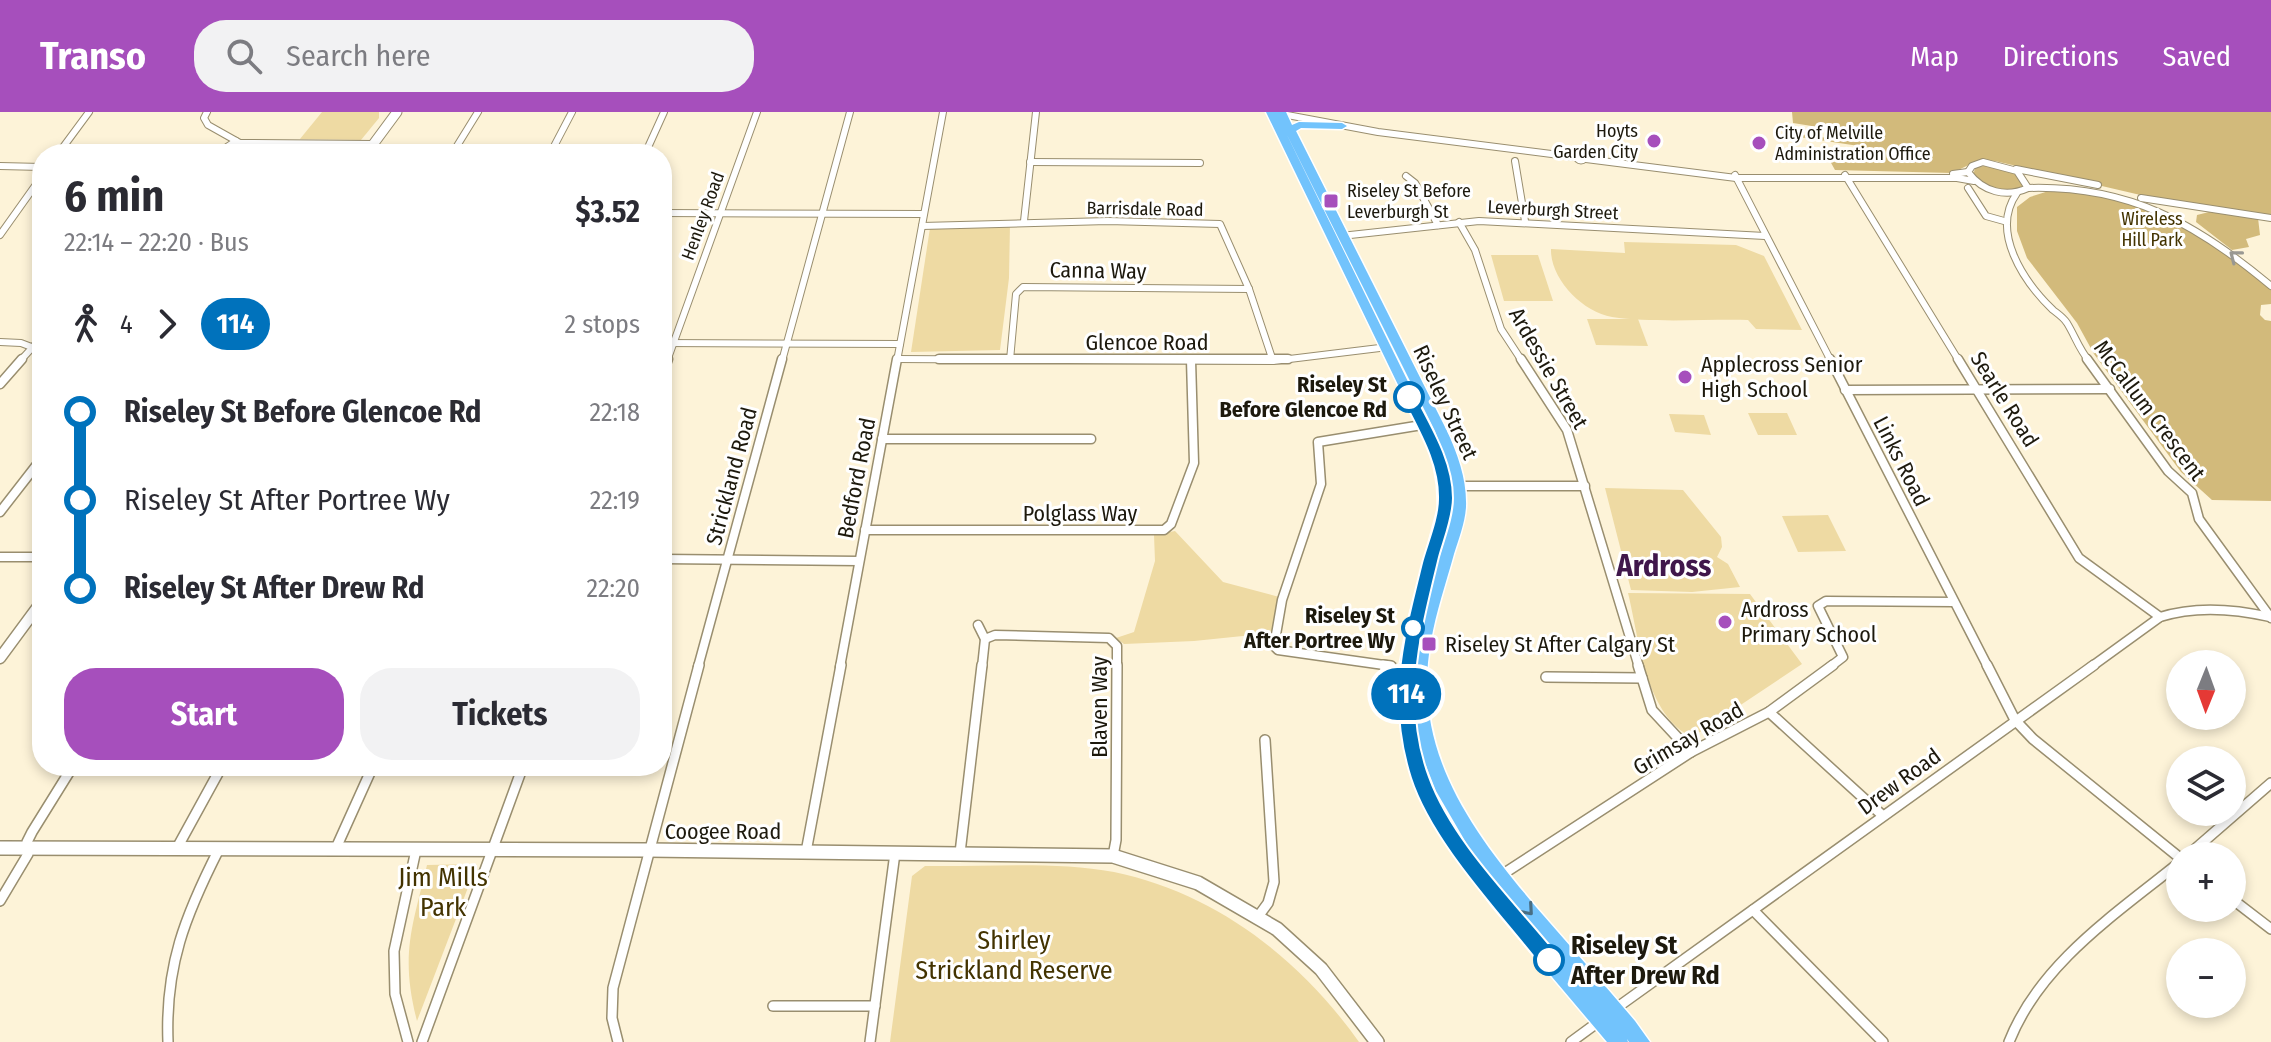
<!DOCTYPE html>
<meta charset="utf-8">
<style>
body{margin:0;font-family:"Fira Sans Condensed",sans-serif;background:#f2f2f3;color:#2b2b33;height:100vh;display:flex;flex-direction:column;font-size:30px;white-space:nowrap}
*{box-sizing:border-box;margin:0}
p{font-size:26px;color:#7c7c81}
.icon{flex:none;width:44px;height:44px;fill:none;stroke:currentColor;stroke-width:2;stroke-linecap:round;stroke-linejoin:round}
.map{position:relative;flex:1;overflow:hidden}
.sheet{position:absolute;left:32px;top:32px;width:640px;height:632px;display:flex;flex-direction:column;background:#fff;border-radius:32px;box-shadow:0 4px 12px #0003}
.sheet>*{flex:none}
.badge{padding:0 16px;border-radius:26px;font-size:28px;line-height:52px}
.needle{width:52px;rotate:181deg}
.fabs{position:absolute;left:2166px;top:538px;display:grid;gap:16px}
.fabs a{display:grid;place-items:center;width:80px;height:80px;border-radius:50%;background:#fff;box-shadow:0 4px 12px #0003;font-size:40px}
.map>.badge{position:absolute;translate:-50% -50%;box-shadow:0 0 0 4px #fff}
.legs{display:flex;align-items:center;gap:12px;height:88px;padding:0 32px;font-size:26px}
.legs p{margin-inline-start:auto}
.overview{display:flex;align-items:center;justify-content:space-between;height:136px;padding:0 32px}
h1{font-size:44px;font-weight:700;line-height:60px}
.cta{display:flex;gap:16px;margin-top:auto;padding:16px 32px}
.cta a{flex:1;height:92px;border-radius:32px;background:#a64fbc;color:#fff;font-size:32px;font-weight:700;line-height:92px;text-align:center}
.cta a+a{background:#f2f2f3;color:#2b2b33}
ul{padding:0 32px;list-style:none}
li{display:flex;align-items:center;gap:28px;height:88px;font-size:30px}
li i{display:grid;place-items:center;width:12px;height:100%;margin:0 10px;background:currentColor}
li i::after{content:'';width:20px;height:20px;margin:-10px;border:6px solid;border-radius:50%;background:#fff}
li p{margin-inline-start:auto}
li:first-child i{background:linear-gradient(#0000 50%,currentColor 0)}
li:last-child i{background:linear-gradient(currentColor 50%,#0000 0)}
header{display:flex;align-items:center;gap:48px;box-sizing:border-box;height:112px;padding:0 40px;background:#a64fbc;color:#fff}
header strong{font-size:38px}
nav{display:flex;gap:44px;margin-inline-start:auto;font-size:28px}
.search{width:560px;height:72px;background:#f2f2f3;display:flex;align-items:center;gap:20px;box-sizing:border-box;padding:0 28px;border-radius:32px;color:#7c7c81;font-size:30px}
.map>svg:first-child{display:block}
</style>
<header>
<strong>Transo</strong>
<div class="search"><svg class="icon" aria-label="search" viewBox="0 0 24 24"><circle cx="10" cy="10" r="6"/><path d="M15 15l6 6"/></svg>Search here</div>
<nav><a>Map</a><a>Directions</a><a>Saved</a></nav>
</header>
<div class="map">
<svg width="2271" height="930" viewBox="0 0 2271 930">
<rect width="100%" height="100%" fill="#fdf3d8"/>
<g fill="#eedaa3">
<path d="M 322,0 L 379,0 L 379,6 L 361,28 L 300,27 Z"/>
<path d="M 1010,112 L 1009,166 L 1000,238 L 911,240 L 930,116 Z"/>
<path d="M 1624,130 L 1736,133 L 1764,144 L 1802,218 L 1756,217 L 1748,208 C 1706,207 1653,211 1612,205 C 1582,200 1550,166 1551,137 L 1625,141 Z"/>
<path d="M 1491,143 L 1538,143 L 1553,189 L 1504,189 Z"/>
<path d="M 1587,207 L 1638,207 L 1648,234 L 1596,233 Z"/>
<path d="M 1748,301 L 1787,301 L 1797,323 L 1758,323 Z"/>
<path d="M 1669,302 L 1704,303 L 1711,323 L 1675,320 Z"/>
<path d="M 1605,376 L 1683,378 L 1721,425 L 1722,435 L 1717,445 L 1728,452 L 1740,475 L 1692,480 L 1631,478 Z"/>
<path d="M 1828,403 L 1846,439 L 1798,440 L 1782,404 Z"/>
<path d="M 1175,419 L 1223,470 L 1283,486 L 1275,500 L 1272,521 L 1194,529 L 1124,532 L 1116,526 L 1134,520 L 1155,449 L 1154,423 Z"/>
<path d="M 1628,481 L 1750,482 L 1802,552 L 1700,620 L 1688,623 C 1645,599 1639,526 1628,481 Z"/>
<path d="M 477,752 L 417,909 C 400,843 412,816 427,753 Z"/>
<path d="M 925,754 C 985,755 1056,749 1114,760 C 1216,781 1300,847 1359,930 L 890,930 L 912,764 Z"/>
</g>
<g fill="#d2ba7b">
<path d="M 1792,0 L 2271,0 L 2271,104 L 2235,97 L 2192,95 L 1995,49 L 1979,48 L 1952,61 L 1835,58 L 1830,49 L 1861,51 L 1859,34 L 1799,25 L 1799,22 L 1855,30 L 1855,21 L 1793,11 Z"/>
<path d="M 1988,53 L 2018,62 L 2024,74 C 2006,85 1988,75 1973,64 L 1975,56 Z"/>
<path d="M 2052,78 C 2070,79 2090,79 2107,83 C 2170,100 2224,134 2271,178 L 2271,192 L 2261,193 L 2260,203 L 2265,208 L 2271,209 L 2271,389 L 2212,388 L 2181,360 L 2094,242 L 2077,211 L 2027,146 L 2017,119 L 2017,95 L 2030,85 Z"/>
<path d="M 2209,100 L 2258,106 L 2260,123 L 2246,127 L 2249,135 L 2232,138 L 2196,110 L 2197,103 Z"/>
</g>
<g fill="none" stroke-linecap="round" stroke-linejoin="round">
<g stroke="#998e6f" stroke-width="8">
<g id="street-far2">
<path d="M 207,0 L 204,6 L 208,13 L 240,31 L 373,32"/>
<path d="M 1282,2 L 1378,20 L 1575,45"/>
<circle cx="1581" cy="44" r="4.5"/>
<path d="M 58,42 L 89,0"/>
<path d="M 216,42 L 236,29"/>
<path d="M 452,42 L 478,0"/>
<path d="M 550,42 L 572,0"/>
<path d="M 645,42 L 664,0"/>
<path d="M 1586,47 L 1736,66 L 1957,66 L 1974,69"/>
<path d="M 1515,49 L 1525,109"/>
<path d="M 1030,50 L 1200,51"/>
<path d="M 1983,50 L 2017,59 L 2028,76 C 2006,86 1983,80 1968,60 L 1972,54 Z"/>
<path d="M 0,54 L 42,55"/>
<path d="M 2016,57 L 2098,73"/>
<path d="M 1953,62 L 1968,60"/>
<path d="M 1735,63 L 1831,249"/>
<path d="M 1845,63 L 1959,249"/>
<path d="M 1406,64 L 1415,71 L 1438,113"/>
<path d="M 1968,76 L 1986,104 L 2004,109"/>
<path d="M 2028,76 C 2128,73 2196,111 2271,174"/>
<path d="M 2017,81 C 1990,119 2023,169 2053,198 C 2058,202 2063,205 2067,211 C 2075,224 2079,237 2089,249"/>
<path d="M 2141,86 L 2271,106"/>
<path d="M 662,101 L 923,102"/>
<path d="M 1024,109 L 1036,0"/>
<path d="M 1459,110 L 1475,138 L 1501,217 L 1522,249"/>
<path d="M 922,114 L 1108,109 L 1220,112 L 1249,177 L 1273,249"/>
<path d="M 0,123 L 42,64"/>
<path d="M 1341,124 L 1479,109 L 1765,124"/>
<path d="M 0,230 L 21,231 L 42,239"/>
<path d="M 662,231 L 900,232"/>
<path d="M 897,247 L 1273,249 L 1396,234"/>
<path d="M 1010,248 L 1016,182 L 1023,175 L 1249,177"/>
<path d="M 20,249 L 42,225"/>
<path d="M 667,249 L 757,0"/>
<path d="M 782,249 L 850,0"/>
<path d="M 897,249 L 943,0"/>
</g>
</g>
<g stroke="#998e6f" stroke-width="11">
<g id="street-far1">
<path d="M 939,247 L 1288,247"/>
<path d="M 1521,247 L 1567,318 L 1639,555"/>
<path d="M 1830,247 L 1988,555"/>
<path d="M 1958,247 L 2079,446 L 2160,505"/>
<path d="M 2087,247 L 2168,359 L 2192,381 L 2199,407 L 2271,506"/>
<path d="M 662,263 L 668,247"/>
<path d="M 0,272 L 22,247"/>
<path d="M 1845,278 L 2110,277"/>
<path d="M 882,327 L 1091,327"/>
<path d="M 1454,374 L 1585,374"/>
<path d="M 0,400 L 42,346"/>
<path d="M 865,418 L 1164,418 L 1171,412 L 1194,351 L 1191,248"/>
<path d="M 0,445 L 42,445"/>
<path d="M 662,447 L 859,449"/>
<path d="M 978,513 L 985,527 L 982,555"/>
<path d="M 985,527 L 995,523 L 1109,526 L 1117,534 L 1117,555"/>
<path d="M 1391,554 L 1278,538 L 1274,534 L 1282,488 L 1321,372 L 1318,330 L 1428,312"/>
<path d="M 698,555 L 782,247"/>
<path d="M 840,555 L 897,247"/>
<path d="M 1830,555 L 1843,545 L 1818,494 L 1826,489 L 1954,490"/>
<path d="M 2091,555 L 2160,505 C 2194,494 2235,497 2270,505"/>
</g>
</g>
<g stroke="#998e6f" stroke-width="12">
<g id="street">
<path d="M 1383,553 L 1391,554"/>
<path d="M 1638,553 L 1652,598 L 1691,640"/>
<path d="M 1987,553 L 2015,608 L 2033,627 L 2180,746"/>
<path d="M 1546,565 L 1642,566"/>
<path d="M 1769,600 L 1882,703"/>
<path d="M 177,736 L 222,654"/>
<path d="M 336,736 L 373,654"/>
<path d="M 806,740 L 841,553"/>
<path d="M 960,741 L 982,553"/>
<path d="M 1113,744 L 1116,728 L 1117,553"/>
<path d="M 2187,744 L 2271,671"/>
<path d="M 1500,764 L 1691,640 L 1769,600 L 1833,553"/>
<path d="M 2232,787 L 2271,817"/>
<path d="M 0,789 L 28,742 L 27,730 L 32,720 L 73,654"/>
<path d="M 1753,798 L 1883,930"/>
<path d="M 1257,806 L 1268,791 L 1274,770 L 1265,628"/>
<path d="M 773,894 L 875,894"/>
<path d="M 1615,897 L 2094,553"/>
<path d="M 168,930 C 165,854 185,804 219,737"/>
<path d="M 408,930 L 395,882 L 394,839 L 416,738"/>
<path d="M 422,930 L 523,654"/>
<path d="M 618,930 L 612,906 L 613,876 L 699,553"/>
<path d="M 870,930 L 895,741"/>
<path d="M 1571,930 L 1601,908"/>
<path d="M 2009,930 C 2040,851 2116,802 2180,750"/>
</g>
</g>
<g stroke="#998e6f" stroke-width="11">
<path id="secondary-far2" d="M 366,42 L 397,0"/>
</g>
<g stroke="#998e6f" stroke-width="13">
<path id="secondary-far1" d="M 0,546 L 42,489"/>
</g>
<g stroke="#998e6f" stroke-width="16">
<path id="secondary" d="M 0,736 L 648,738 L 1113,744 L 1198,771 L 1277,817 L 1321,857 L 1377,930"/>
</g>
<g stroke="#fff" stroke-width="3">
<path id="highway" d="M 1266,0 L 1276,0 L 1285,18 L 1276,0 L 1286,0 L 1292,13 L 1299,10 L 1342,11 L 1347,14 L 1342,17 L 1301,16 L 1296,19 L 1447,319 C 1458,343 1467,368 1466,395 C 1465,411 1459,426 1454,442 C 1446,471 1436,500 1431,529 C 1411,637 1470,717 1536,795 C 1569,833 1603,871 1635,909 L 1650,930 L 1629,930 L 1627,927 L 1628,930 L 1607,930 L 1493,795 L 1446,731 L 1413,668 L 1400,607 L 1399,556 L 1407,513 L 1438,396 L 1437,373 L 1432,343 ZM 1286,21 L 1435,319 L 1444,343 ZM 1445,343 C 1459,387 1449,415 1436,456 L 1452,396 L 1451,373 ZM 1425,651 L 1436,679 L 1468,734 C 1450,710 1432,680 1425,651 Z"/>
</g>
<use href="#street-far2" stroke="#fff" stroke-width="6"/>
<use href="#street-far1" stroke="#fff" stroke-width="8"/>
<use href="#street" stroke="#fff" stroke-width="9"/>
<use href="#secondary-far2" stroke="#fff" stroke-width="9"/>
<use href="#secondary-far1" stroke="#fff" stroke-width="10"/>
<use href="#secondary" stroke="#fff" stroke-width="13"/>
<use href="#highway" fill="#72c3fc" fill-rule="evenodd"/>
</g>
<defs><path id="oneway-chevron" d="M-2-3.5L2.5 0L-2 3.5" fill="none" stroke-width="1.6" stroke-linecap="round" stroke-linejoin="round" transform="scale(2)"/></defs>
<use stroke="#999892" href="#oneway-chevron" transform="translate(2235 144) rotate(-142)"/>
<use stroke="#486e84" href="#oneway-chevron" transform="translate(1528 798) rotate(49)"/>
<path fill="#0072bc" stroke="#fff" stroke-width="2" d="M 1409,280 L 1416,285 C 1432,316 1453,350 1453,386 C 1453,405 1444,427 1439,445 C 1421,520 1401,589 1429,665 C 1452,729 1514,789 1556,841 L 1559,848 L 1556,855 L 1549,857 L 1542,855 C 1500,801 1432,731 1411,666 C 1386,588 1403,528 1422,451 C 1427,432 1438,407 1438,387 C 1439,350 1417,316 1402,285 Z"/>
<g fill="#a64fbc" stroke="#fff" stroke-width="3">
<circle cx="1654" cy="29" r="8"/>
<circle cx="1759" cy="31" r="8"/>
<rect x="1323" y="81" width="16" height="16" rx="4"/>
<circle cx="1685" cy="265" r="8"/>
<circle cx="1725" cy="510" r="8"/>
<rect x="1421" y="524" width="16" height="16" rx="4"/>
</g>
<g fill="#fff" stroke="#0072bc" stroke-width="4">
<circle cx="1409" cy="285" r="14"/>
<circle cx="1413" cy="516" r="10"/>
<circle cx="1549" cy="848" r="14"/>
</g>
<g text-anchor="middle" stroke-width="6" stroke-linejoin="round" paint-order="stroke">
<g font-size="18" fill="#1d190d" stroke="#fff" text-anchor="start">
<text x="1638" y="25" text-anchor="end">Hoyts<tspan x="1638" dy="21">Garden City</tspan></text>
<text x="1775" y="27">City of Melville<tspan x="1775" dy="21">Administration Office</tspan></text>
<text x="1347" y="85">Riseley St Before<tspan x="1347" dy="21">Leverburgh St</tspan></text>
</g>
<g font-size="18" fill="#1d190d" stroke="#fff">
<text transform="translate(1145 97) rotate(1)" y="6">Barrisdale Road</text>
<text transform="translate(1553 98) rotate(3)" y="6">Leverburgh Street</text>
<text transform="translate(703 104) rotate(-70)" y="6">Henley Road</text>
</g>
<g font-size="18" fill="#433300" stroke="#fff">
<text x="2152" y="113">Wireless<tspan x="2152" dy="21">Hill Park</tspan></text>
</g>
<g font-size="22" fill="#1d190d" stroke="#fff">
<text transform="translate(1098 158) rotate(1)" y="8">Canna Way</text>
<text x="1147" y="238">Glencoe Road</text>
<text transform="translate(1549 256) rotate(60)" y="8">Ardessie Street</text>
<text transform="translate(2005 287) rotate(58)" y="8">Searle Road</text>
<text transform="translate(1446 290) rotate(65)" y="8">Riseley Street</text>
<text transform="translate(2150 298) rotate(53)" y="8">McCallum Crescent</text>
<text transform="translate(1902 349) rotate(63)" y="8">Links Road</text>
<text transform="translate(731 364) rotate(-75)" y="8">Strickland Road</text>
<text transform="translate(856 366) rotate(-79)" y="8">Bedford Road</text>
<text x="1080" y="409">Polglass Way</text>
<text transform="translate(1099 595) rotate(-90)" y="8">Blaven Way</text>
<text transform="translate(1688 626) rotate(-30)" y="8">Grimsay Road</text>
<text transform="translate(1899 669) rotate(-36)" y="8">Drew Road</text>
<text x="723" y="727">Coogee Road</text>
</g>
<g font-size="22" fill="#1d190d" stroke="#fff" text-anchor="start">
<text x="1701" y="260">Applecross Senior<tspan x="1701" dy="25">High School</tspan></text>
<text x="1741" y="505">Ardross<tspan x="1741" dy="25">Primary School</tspan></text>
<text x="1445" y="540">Riseley St After Calgary St</text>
</g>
<g font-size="22" font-weight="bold" fill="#1d190d" stroke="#fff" text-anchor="end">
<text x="1387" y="280">Riseley St<tspan x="1387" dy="25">Before Glencoe Rd</tspan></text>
<text x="1395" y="511">Riseley St<tspan x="1395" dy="25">After Portree Wy</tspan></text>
</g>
<g font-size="26" fill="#433300" stroke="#fff">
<text x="443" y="774">Jim Mills<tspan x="443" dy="30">Park</tspan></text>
<text x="1014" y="837">Shirley<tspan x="1014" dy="30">Strickland Reserve</tspan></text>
</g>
<g font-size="26" font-weight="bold" fill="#1d190d" stroke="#fff" text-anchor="start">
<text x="1571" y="842">Riseley St<tspan x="1571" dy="30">After Drew Rd</tspan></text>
</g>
<g font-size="30" font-weight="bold" fill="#40174b" stroke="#fff">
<text x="1664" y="464">Ardross</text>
</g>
</g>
</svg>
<div class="fabs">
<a><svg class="needle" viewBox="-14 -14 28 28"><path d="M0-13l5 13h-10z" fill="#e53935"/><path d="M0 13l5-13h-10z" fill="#7c7c81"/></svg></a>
<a><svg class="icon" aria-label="layers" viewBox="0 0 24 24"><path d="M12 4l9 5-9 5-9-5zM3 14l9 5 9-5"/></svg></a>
<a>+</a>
<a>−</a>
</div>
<b class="badge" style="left:1406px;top:582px;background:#0072bc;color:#fff">114</b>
<section class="sheet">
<div class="overview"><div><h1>6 min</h1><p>22:14 – 22:20 · Bus</p></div><b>$3.52</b></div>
<div class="legs"><svg class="icon" aria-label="walk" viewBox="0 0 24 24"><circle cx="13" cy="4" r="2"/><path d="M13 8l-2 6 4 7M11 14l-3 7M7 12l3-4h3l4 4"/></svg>4<svg class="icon" aria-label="forward" viewBox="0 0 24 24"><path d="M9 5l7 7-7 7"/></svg><b class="badge" style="background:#0072bc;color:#fff">114</b><p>2 stops</p></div>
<ul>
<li><i style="color:#0072bc"></i><b>Riseley St Before Glencoe Rd</b><p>22:18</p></li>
<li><i style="color:#0072bc"></i><span>Riseley St After Portree Wy</span><p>22:19</p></li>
<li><i style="color:#0072bc"></i><b>Riseley St After Drew Rd</b><p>22:20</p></li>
</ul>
<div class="cta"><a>Start</a><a>Tickets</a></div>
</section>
</div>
